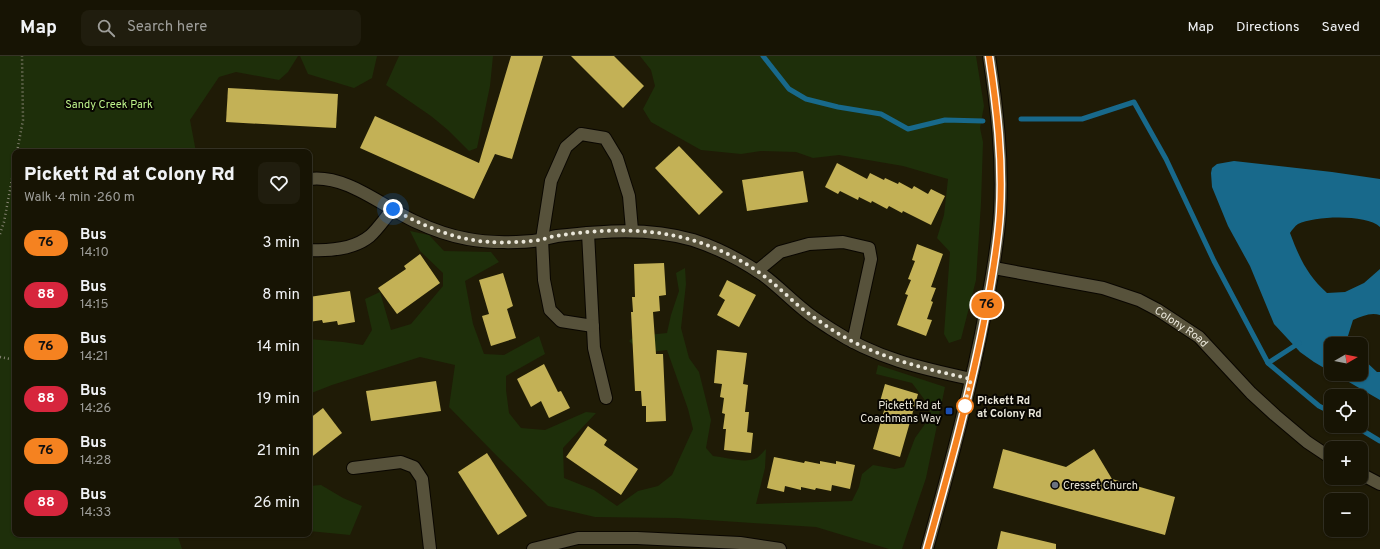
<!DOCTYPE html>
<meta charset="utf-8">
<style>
body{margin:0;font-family:Overpass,sans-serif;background:#201d0e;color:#f1f3f6;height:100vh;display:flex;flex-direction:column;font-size:15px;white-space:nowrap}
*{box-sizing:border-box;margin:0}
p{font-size:13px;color:#9e9e9a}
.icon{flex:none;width:22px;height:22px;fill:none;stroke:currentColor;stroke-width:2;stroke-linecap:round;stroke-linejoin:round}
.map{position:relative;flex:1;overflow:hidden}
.drawer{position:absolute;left:12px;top:93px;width:300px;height:388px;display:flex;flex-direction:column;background:#171404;border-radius:8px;box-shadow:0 1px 3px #0004,0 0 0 1px #363326}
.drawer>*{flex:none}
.badge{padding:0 8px;border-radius:13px;font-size:14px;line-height:26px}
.needle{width:26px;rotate:81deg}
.buttons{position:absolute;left:1324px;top:281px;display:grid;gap:8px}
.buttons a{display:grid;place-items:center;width:44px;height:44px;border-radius:8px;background:#171404;box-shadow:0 1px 3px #0004,0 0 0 1px #363326;font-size:20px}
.you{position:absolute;width:20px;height:20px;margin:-10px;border:3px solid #fff;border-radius:50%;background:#1a73e8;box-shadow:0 0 0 6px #1a73e833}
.map>.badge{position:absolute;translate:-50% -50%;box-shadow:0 0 0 2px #fff}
.round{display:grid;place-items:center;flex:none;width:42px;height:42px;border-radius:8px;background:#201d0e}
.headline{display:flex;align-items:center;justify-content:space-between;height:68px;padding:0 12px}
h1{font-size:19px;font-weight:800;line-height:30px}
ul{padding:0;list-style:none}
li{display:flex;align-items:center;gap:12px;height:52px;padding:0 12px}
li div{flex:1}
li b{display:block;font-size:15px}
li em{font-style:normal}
li .badge{min-width:44px;font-weight:700;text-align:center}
header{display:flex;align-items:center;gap:24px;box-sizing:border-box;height:56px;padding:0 20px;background:#171404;border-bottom:1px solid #363326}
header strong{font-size:19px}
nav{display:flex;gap:22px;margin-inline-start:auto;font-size:14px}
.search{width:280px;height:36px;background:#201d0e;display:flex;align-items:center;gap:10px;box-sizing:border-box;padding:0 14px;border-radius:8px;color:#9e9e9a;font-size:15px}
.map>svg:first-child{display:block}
</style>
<header>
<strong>Map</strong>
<div class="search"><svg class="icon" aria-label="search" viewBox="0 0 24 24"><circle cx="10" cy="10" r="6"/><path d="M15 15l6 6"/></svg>Search here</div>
<nav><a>Map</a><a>Directions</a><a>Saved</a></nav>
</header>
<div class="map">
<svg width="1380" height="493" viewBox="0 0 1380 493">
<rect width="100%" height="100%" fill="#1f1b06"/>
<g fill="#1e2f0a">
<path d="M 0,0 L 298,0 L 288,16 L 279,24 L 236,16 L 219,21 L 190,64 L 196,96 L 15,96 L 15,478 L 177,478 L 182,493 L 0,493 Z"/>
<path d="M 300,0 L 377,0 L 372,22 L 354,32 L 308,18 Z"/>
<path d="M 399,0 L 493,0 L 490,30 L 477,92 L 469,95 L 448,74 L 431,60 L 386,29 Z"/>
<path d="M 640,0 L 976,0 L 984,50 L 980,72 L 983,86 L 981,147 L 976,224 L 961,283 L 949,287 L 944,278 L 950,196 L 937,182 L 944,159 L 948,123 L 903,110 L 839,99 L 813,102 L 796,96 L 761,95 L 741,98 L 701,94 L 651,66 L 643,53 L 655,30 L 651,14 Z"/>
<path d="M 410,175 L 429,179 L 444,195 L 491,196 L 499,206 L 465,225 L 473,268 L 484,298 L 504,299 L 539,280 L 545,298 L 506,320 L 506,334 L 509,357 L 521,372 L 545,374 L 586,356 L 596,357 L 563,392 L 564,422 L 594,434 L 617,450 L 638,435 L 658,430 L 672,419 L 693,373 L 688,353 L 667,294 L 642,297 L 629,285 L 636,279 L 647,279 L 667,277 L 671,259 L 679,235 L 676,217 L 685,212 L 686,228 L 681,272 L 689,302 L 699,316 L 711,364 L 706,392 L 713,400 C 726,401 745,408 757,402 C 760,400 763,396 766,393 L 765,412 L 756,448 L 852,445 L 859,431 L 862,418 L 873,409 L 895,413 L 904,411 L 915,382 L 925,368 L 930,354 L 924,343 L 912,327 L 876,318 L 878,309 L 945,331 L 926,422 L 902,493 L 889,493 L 816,471 L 677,462 L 595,461 L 548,450 L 496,399 L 449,351 L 455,309 L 420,301 L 332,329 L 309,338 L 309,283 L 343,286 L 363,289 L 372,274 L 365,243 L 380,236 L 391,274 L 411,268 L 443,230 L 443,217 L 420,195 Z"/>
<path d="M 321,429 L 343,442 L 362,450 L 350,479 L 309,475 L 309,430 Z"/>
</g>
<g fill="#18698b">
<path d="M 1234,105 L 1332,116 L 1380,123 L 1380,171 C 1366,158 1315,160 1298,168 C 1295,170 1292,174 1290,177 C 1299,201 1307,219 1327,237 L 1345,236 L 1364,227 L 1380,213 L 1380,259 C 1371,256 1362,260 1353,264 L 1347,283 L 1350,288 L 1331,288 L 1331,316 L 1314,306 L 1300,296 L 1274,268 L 1250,210 L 1228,170 L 1212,131 L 1211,117 L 1212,112 L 1217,108 Z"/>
<path d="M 1361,301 L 1377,316 L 1380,316 L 1380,344 L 1335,318 L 1361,318 Z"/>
</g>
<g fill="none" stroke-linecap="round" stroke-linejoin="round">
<g stroke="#18698b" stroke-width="5">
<path d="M 763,0 L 789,33 L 806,43 L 838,51 L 881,58 L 908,73 L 945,64 L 983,65"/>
<path d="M 1021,63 L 1082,63 L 1134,46 L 1166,103 L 1214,205 L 1268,307 L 1319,350 L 1331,356"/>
<path d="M 1268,307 L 1299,287"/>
<path d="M 1355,370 L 1380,385"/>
</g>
</g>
<g fill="#c3b156">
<path d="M 511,0 L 543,0 L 512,103 L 495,98 L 474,143 L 360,92 L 375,60 L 479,107 Z"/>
<path d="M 571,0 L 614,0 L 644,30 L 623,52 Z"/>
<path d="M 228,32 L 338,38 L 336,72 L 226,66 Z"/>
<path d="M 679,90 L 723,136 L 699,159 L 655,112 Z"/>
<path d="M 837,107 L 867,123 L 870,117 L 884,124 L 885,122 L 898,128 L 899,126 L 912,133 L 914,130 L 928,138 L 931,133 L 945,140 L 931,169 L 903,155 L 902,157 L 889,150 L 887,153 L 872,145 L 871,147 L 859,141 L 858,144 L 840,135 L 838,138 L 825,131 Z"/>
<path d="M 803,115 L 808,146 L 747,155 L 742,124 Z"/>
<path d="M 917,188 L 943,198 L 931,231 L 936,232 L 931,245 L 933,246 L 927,263 L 932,264 L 926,280 L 897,269 L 908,239 L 905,238 L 911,224 L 908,223 L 915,205 L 912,204 Z"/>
<path d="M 420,198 L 440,227 L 397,258 L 378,232 L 406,213 L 404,210 Z"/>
<path d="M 664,207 L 666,239 L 659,240 L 660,255 L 653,256 L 656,298 L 663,298 L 666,365 L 646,366 L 646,350 L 642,350 L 641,335 L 635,335 L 631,256 L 633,256 L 632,241 L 635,241 L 634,208 Z"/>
<path d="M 503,217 L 513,250 L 507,253 L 516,282 L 491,290 L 482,260 L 489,258 L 479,224 Z"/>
<path d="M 727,224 L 756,239 L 739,271 L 717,259 L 725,244 L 719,240 Z"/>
<path d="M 350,235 L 355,266 L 338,269 L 337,265 L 323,267 L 322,264 L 309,266 L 309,241 Z"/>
<path d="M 717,294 L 747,297 L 743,328 L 748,329 L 745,356 L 749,356 L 747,376 L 753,377 L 751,397 L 724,394 L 726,373 L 723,373 L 725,358 L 722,357 L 724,342 L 720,341 L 722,328 L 714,327 Z"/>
<path d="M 544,308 L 558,336 L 561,335 L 570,352 L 549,362 L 541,345 L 531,351 L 517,323 Z"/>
<path d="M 436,325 L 441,355 L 371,365 L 366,335 Z"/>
<path d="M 885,328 L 918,338 L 900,401 L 873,393 L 885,351 L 879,349 Z"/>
<path d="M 323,352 L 342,377 L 309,403 L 309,363 Z"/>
<path d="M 588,370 L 607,384 L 604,389 L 638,413 L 621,439 L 566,401 Z"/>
<path d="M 1003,393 L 1066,411 L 1094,393 L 1112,423 L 1175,441 L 1165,479 L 993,432 Z"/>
<path d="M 487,397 L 527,460 L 498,479 L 458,416 Z"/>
<path d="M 774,401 L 804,407 L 805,405 L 820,408 L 820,405 L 836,408 L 836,405 L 855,409 L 850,433 L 832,429 L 831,435 L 816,432 L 815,434 L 801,431 L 801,434 L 785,430 L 784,436 L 767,432 Z"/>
<path d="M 1001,475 L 1056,488 L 1056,493 L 997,493 Z"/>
</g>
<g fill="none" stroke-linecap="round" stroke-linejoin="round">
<g stroke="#090600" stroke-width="14">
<g id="minor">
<path d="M 309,123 C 346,118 382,150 414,165 C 431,173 450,180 468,183 C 488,187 520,187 540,184 C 546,183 551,181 557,180 C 603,175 648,171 693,184 C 718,192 741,204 763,219 C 778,230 790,243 804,254 C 812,261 822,267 831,273 C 875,302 920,312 971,323"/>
<path d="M 588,177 L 594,292 L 606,342"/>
<path d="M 309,194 C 329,195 353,194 370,180 C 378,173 385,162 393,153"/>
<path id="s1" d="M 994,212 L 1103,232 L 1139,244 L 1158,254 L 1199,281 L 1251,337 L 1275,359 L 1307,386 L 1331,402"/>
<path d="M 757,215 L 780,196 L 809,188 L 843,186 L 869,192 L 871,203 L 853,286"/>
<path d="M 593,270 L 561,265 L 550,254 L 544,224 L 542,183 L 551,125 L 566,91 L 581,78 L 605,82 L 617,102 L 629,140 L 632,174"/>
<path d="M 353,412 L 401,406 L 414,411 L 422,423 L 430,493"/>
<path d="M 1361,418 L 1380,428"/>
<path d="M 533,493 L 578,482 L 637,482 L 740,487 L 780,493"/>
<path d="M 927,493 C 949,413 971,334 986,252 C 992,220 998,189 1000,156 C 1003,103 997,52 989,0"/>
</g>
</g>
<g stroke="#878473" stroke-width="2.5" stroke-dasharray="1 3" stroke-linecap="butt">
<path d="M 17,96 L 23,64 L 22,0"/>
<path d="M 0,178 L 4,166 L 15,107"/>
<path d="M 0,301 L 15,304"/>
</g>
<use href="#minor" stroke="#57523b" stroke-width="12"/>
</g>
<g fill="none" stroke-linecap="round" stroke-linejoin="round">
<g stroke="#fff" stroke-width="9">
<path id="line" d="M 927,493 C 949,414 971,335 986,255 C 992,222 998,190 1000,156 C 1003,104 997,52 989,0"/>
</g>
<use href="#line" stroke="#f58220" stroke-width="6"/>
<path stroke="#eae7da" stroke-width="4" stroke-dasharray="0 7.2" d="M 393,153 C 423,170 455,184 490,186 C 504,187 526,186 540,184 C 545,183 550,181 555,180 C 600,173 647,171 692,184 C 718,192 743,204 764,220 C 779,231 791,244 805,255 C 813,261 822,267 831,273 C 874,301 922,312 971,323 L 964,352 L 965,350"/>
</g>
<circle fill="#fff" stroke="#f58220" stroke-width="2" cx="965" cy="350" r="8"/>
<rect fill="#1a4fb4" stroke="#080601" stroke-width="1.5" x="945" y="351" width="8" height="8" rx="2"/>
<circle fill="#6b7280" stroke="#080601" stroke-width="1.5" cx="1055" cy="429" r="4"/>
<g text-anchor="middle" stroke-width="4" stroke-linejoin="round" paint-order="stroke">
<g font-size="11" fill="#bdf28a" stroke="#080601">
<text x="109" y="52">Sandy Creek Park</text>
</g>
<g font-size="11" fill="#eae7da" stroke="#080601">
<text dy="4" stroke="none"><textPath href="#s1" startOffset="199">Colony Road</textPath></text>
</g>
<g font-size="11" font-weight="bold" fill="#eae7da" stroke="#080601" text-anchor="start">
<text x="977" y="348">Pickett Rd<tspan x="977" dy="13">at Colony Rd</tspan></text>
</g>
<g font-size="11" fill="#eae7da" stroke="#080601" text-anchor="end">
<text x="941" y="353">Pickett Rd at<tspan x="941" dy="13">Coachmans Way</tspan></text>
<text x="1063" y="433" text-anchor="start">Cresset Church</text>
</g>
</g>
</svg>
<div class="buttons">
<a><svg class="needle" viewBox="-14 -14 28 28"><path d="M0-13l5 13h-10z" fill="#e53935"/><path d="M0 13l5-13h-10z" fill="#9e9e9a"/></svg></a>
<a><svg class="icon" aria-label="locate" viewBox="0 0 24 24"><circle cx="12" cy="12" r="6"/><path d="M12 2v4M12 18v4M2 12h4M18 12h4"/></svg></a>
<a>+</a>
<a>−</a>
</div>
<div class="you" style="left:393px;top:153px"></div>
<b class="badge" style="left:987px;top:249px;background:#f58220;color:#111">76</b>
<section class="drawer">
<div class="headline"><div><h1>Pickett Rd at Colony Rd</h1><p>Walk · 4 min · 260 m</p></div><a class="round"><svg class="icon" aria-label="heart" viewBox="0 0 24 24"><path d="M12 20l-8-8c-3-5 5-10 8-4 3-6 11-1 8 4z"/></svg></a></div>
<ul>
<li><span class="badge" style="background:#f58220;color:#111">76</span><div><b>Bus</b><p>14:10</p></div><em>3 min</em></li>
<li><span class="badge" style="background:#d7263d;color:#fff">88</span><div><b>Bus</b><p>14:15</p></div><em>8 min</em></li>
<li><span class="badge" style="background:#f58220;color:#111">76</span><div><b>Bus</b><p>14:21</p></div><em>14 min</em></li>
<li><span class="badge" style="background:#d7263d;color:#fff">88</span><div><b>Bus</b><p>14:26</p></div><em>19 min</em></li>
<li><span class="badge" style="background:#f58220;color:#111">76</span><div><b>Bus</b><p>14:28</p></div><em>21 min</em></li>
<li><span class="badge" style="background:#d7263d;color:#fff">88</span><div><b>Bus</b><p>14:33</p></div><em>26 min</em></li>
</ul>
</section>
</div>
